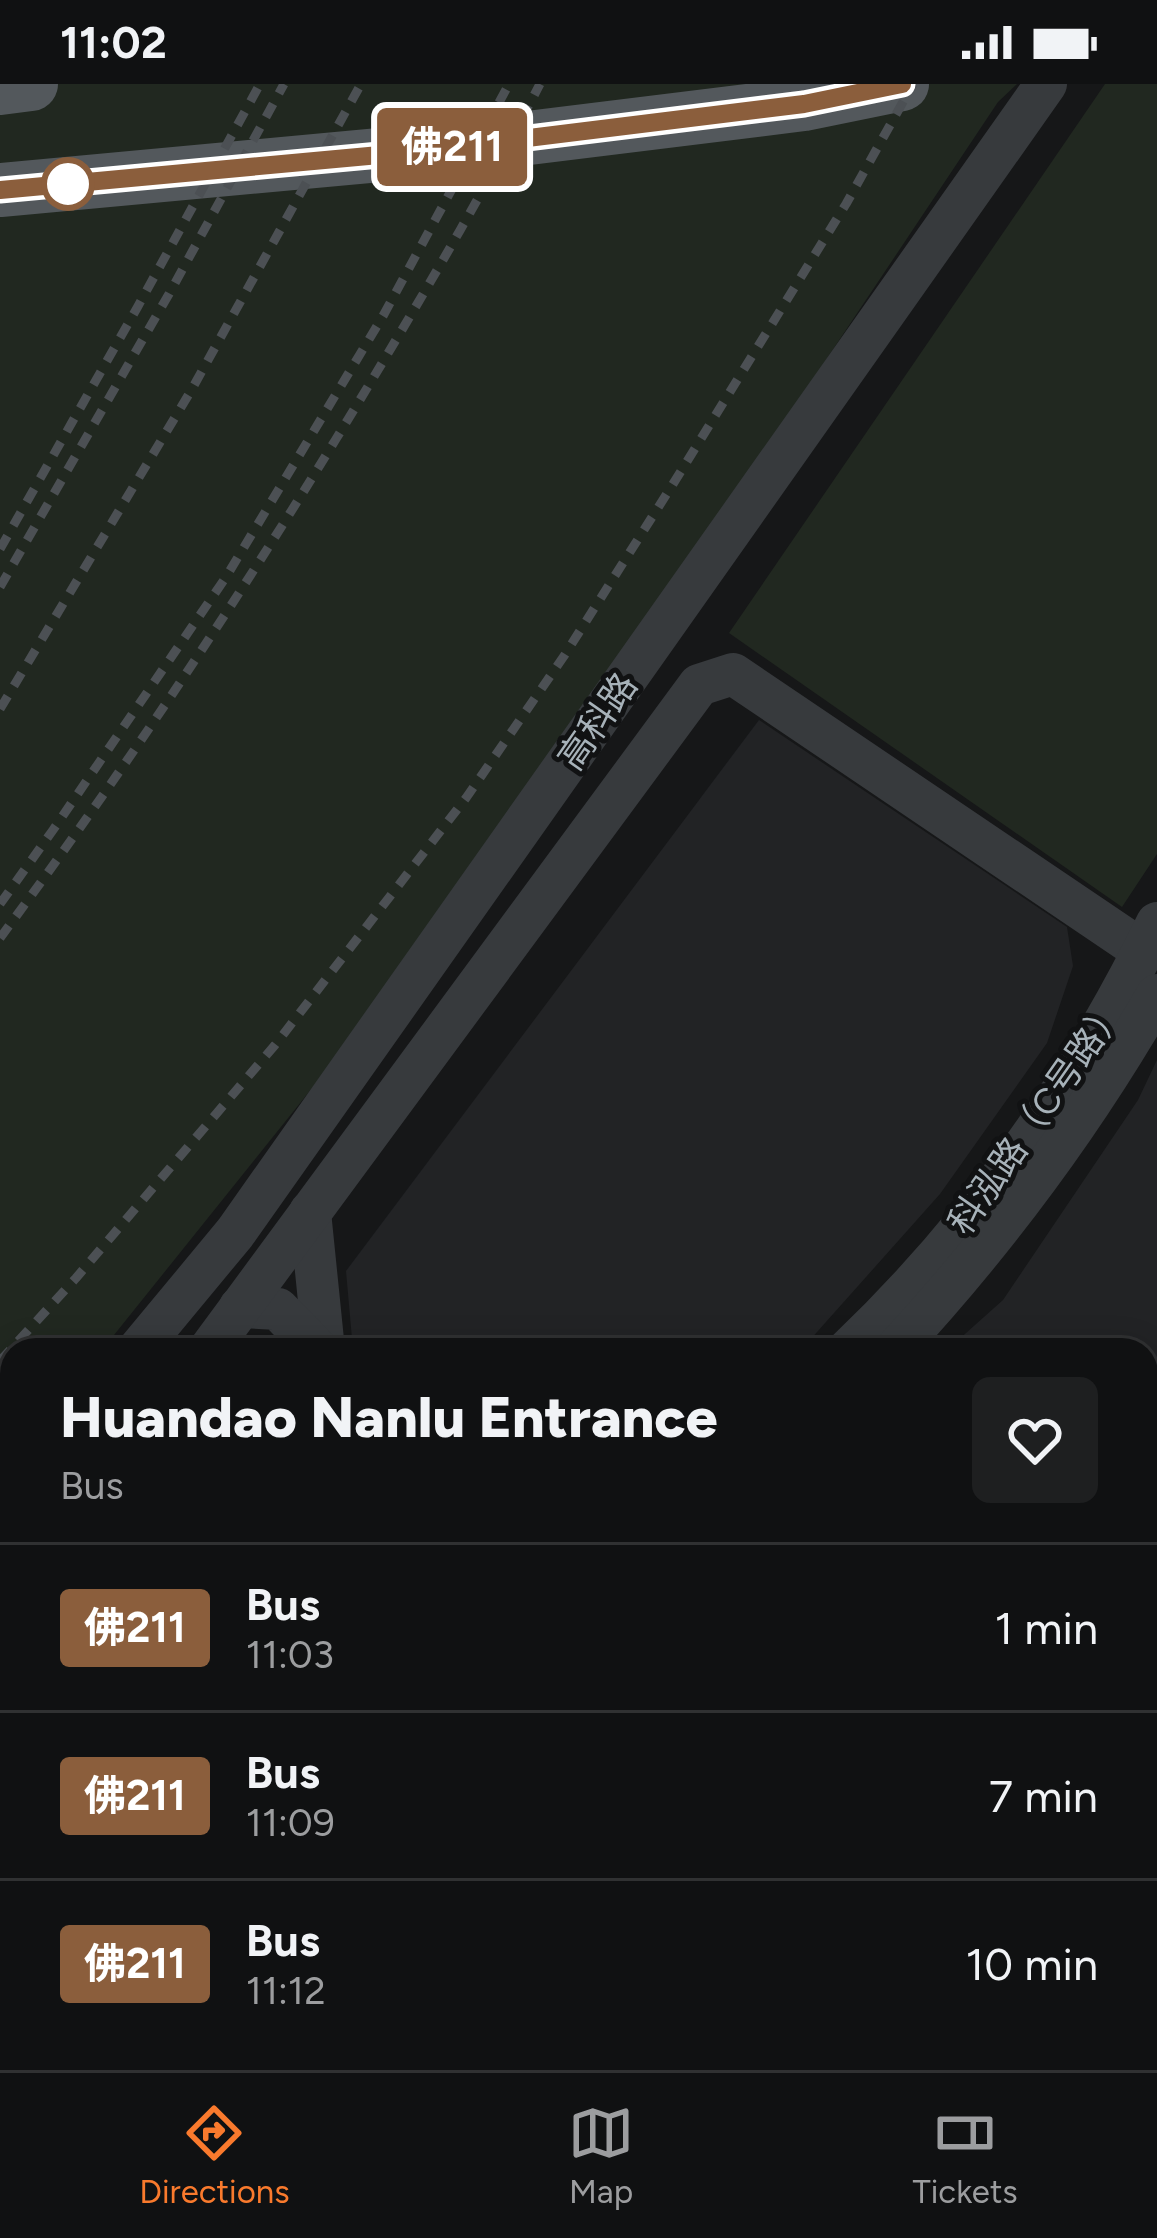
<!DOCTYPE html>
<meta charset="utf-8">
<style>
body{margin:0;font-family:Figtree,"Noto Sans SC",sans-serif;background:#1e1f20;color:#f1f3f6;height:100vh;display:flex;flex-direction:column;font-size:45px;white-space:nowrap}
*{box-sizing:border-box;margin:0}
p{font-size:39px;color:#9c9d9f}
.icon{flex:none;width:66px;height:66px;fill:none;stroke:currentColor;stroke-width:2;stroke-linecap:round;stroke-linejoin:round}
.map{position:relative;flex:1;overflow:hidden}
.drawer{position:absolute;left:0px;top:1254px;width:1158px;height:732px;display:flex;flex-direction:column;background:#101112;border-radius:36px 36px 0 0;box-shadow:0 6px 30px #0003,0 0 0 3px #303132}
.drawer>*{flex:none}
.badge{padding:0 24px;border-radius:9px;font-size:42px;line-height:78px}
.map>.badge{position:absolute;translate:-50% -50%;box-shadow:0 0 0 6px #fff}
.round{display:grid;place-items:center;flex:none;width:126px;height:126px;border-radius:18px;background:#1e1f20}
.head{display:flex;align-items:center;justify-content:space-between;height:204px;padding:0 60px}
h1{font-size:57px;font-weight:800;line-height:90px}
ul{padding:0;list-style:none}
li{display:flex;align-items:center;gap:36px;height:168px;padding:0 60px;border-top:3px solid #303132}
li div{flex:1}
li b{display:block;font-size:45px}
li em{font-style:normal}
li .badge{min-width:132px;font-weight:700;text-align:center}
.status{display:flex;justify-content:space-between;align-items:center;height:84px;padding:0 60px;background:#101112;direction:ltr}
.status svg{height:33px;fill:currentColor}
.tabs{display:flex;justify-content:space-around;align-items:center;height:168px;border-top:3px solid #303132;background:#101112;font-size:33px;color:#9c9d9f}
.tabs a{display:grid;justify-items:center;gap:6px}
.tabs .on{color:#f97a2d}
.map>svg:first-child{display:block}
</style>
<div class="status"><b>11:02</b><svg viewBox="0 0 49 12"><path d="M0 12V9h3v3zM5 12V6h3v6zM10 12V3h3v9zM15 12V0h3v12zM26 1h20v11H26zM47 4h2v5h-2z"/></svg></div>
<div class="map">
<svg width="1157" height="1986" viewBox="0 0 1157 1986">
<rect width="100%" height="100%" fill="#161718"/>
<g fill="#222325">
<path d="M 759,636 L 1067,843 L 1073,882 L 1047,959 L 940,1110 L 801,1266 L 353,1266 L 346,1187 Z"/>
<path d="M 1157,976 L 1157,1709 L 1146,1724 L 1146,1266 L 947,1266 L 1003,1216 L 1138,1016 Z"/>
<path d="M 12,1561 L 12,1974 L 348,1974 L 350,1986 L 0,1986 L 0,1576 Z"/>
<path d="M 1157,1869 L 1157,1986 L 1074,1986 L 1082,1974 L 1146,1974 L 1146,1884 Z"/>
<path d="M 425,1974 L 695,1974 L 711,1986 L 426,1986 Z"/>
</g>
<g fill="#212820">
<path d="M 0,0 L 1017,0 L 998,18 L 479,796 L 102,1266 L 12,1266 L 12,1378 L 0,1393 Z"/>
<path d="M 1105,0 L 1157,0 L 1157,770 L 1122,823 L 729,549 Z"/>
</g>
<g fill="none" stroke-linecap="round" stroke-linejoin="round">
<path stroke="#3d4144" stroke-width="6" stroke-dasharray="6 9" stroke-linecap="butt" d="M 0,1482 L 12,1470"/>
<g stroke="#373a3d" stroke-width="42">
<path d="M 310,1128 L 324,1266"/>
<path d="M 240,1223 L 278,1225 L 318,1266"/>
<path d="M 138,1266 L 235,1149 L 1046,0"/>
<path d="M 209,1266 L 699,601 L 733,590 L 1143,867"/>
<path d="M 848,1266 C 975,1145 1081,996 1157,839"/>
<path d="M 895,1266 C 995,1158 1083,1040 1157,911"/>
<path d="M 0,1431 L 12,1417"/>
<path d="M 0,1538 L 12,1525"/>
<path d="M 1146,1820 L 1157,1805"/>
<path d="M 395,1974 L 396,1986"/>
<path d="M 780,1974 L 793,1986"/>
<path d="M 826,1974 L 839,1986"/>
<path d="M 1024,1986 L 1032,1974"/>
</g>
<g stroke="#53585c" stroke-width="54">
<path d="M 0,4 L 31,0"/>
<path d="M 0,106 L 423,67 L 804,20 L 902,0"/>
</g>
<g stroke="#4c5054" stroke-width="9" stroke-dasharray="15 12" stroke-linecap="butt">
<path d="M 0,465 L 137,224 L 260,0"/>
<path d="M 0,503 L 169,210 L 284,0"/>
<path d="M 0,625 L 192,305 L 361,0"/>
<path d="M 0,820 L 53,746 L 226,493 L 383,232 L 509,0"/>
<path d="M 0,854 C 120,692 230,528 336,355 C 407,239 477,121 540,0"/>
<path d="M 0,1277 L 76,1194 L 275,961 L 466,714 L 564,572 L 673,400 L 846,120 L 913,0"/>
</g>
</g>
<g fill="none" stroke-linecap="round" stroke-linejoin="round">
<g stroke="#fff" stroke-width="27">
<path id="line" d="M 0,106 L 423,67 L 804,20 L 902,0"/>
</g>
<use href="#line" stroke="#8b5e3c" stroke-width="18"/>
</g>
<circle fill="#fff" stroke="#8b5e3c" stroke-width="6" cx="68" cy="100" r="24"/>
<g text-anchor="middle" stroke-width="10" stroke-linejoin="round" paint-order="stroke">
<g font-size="36" fill="#a7b2b9" stroke="#111213">
<text transform="translate(597 637) rotate(-55)" y="13">高科路</text>
<text transform="translate(1036 1032) rotate(-55)" y="13">科泓路（C号路）</text>
</g>
</g>
</svg>
<b class="badge" style="left:452px;top:63px;background:#8b5e3c;color:#fff">佛211</b>
<section class="drawer">
<div class="head"><div><h1>Huandao Nanlu Entrance</h1><p>Bus</p></div><a class="round"><svg class="icon" aria-label="heart" viewBox="0 0 24 24"><path d="M12 20l-8-8c-3-5 5-10 8-4 3-6 11-1 8 4z"/></svg></a></div>
<ul>
<li><span class="badge" style="background:#8b5e3c;color:#fff">佛211</span><div><b>Bus</b><p>11:03</p></div><em>1 min</em></li>
<li><span class="badge" style="background:#8b5e3c;color:#fff">佛211</span><div><b>Bus</b><p>11:09</p></div><em>7 min</em></li>
<li><span class="badge" style="background:#8b5e3c;color:#fff">佛211</span><div><b>Bus</b><p>11:12</p></div><em>10 min</em></li>
</ul>
</section>
</div>
<nav class="tabs">
<a class="on"><svg class="icon" aria-label="directions" viewBox="0 0 24 24"><path d="M12 3l9 9-9 9-9-9zM9 14v-3h6M13 9l2 2-2 2"/></svg>Directions</a>
<a><svg class="icon" aria-label="map" viewBox="0 0 24 24"><path d="M3 6l6-2 6 2 6-2v14l-6 2-6-2-6 2zM9 4v14M15 6v14"/></svg>Map</a>
<a><svg class="icon" aria-label="tickets" viewBox="0 0 24 24"><path d="M3 7h18v10H3zM15 7v10"/></svg>Tickets</a>
</nav>
